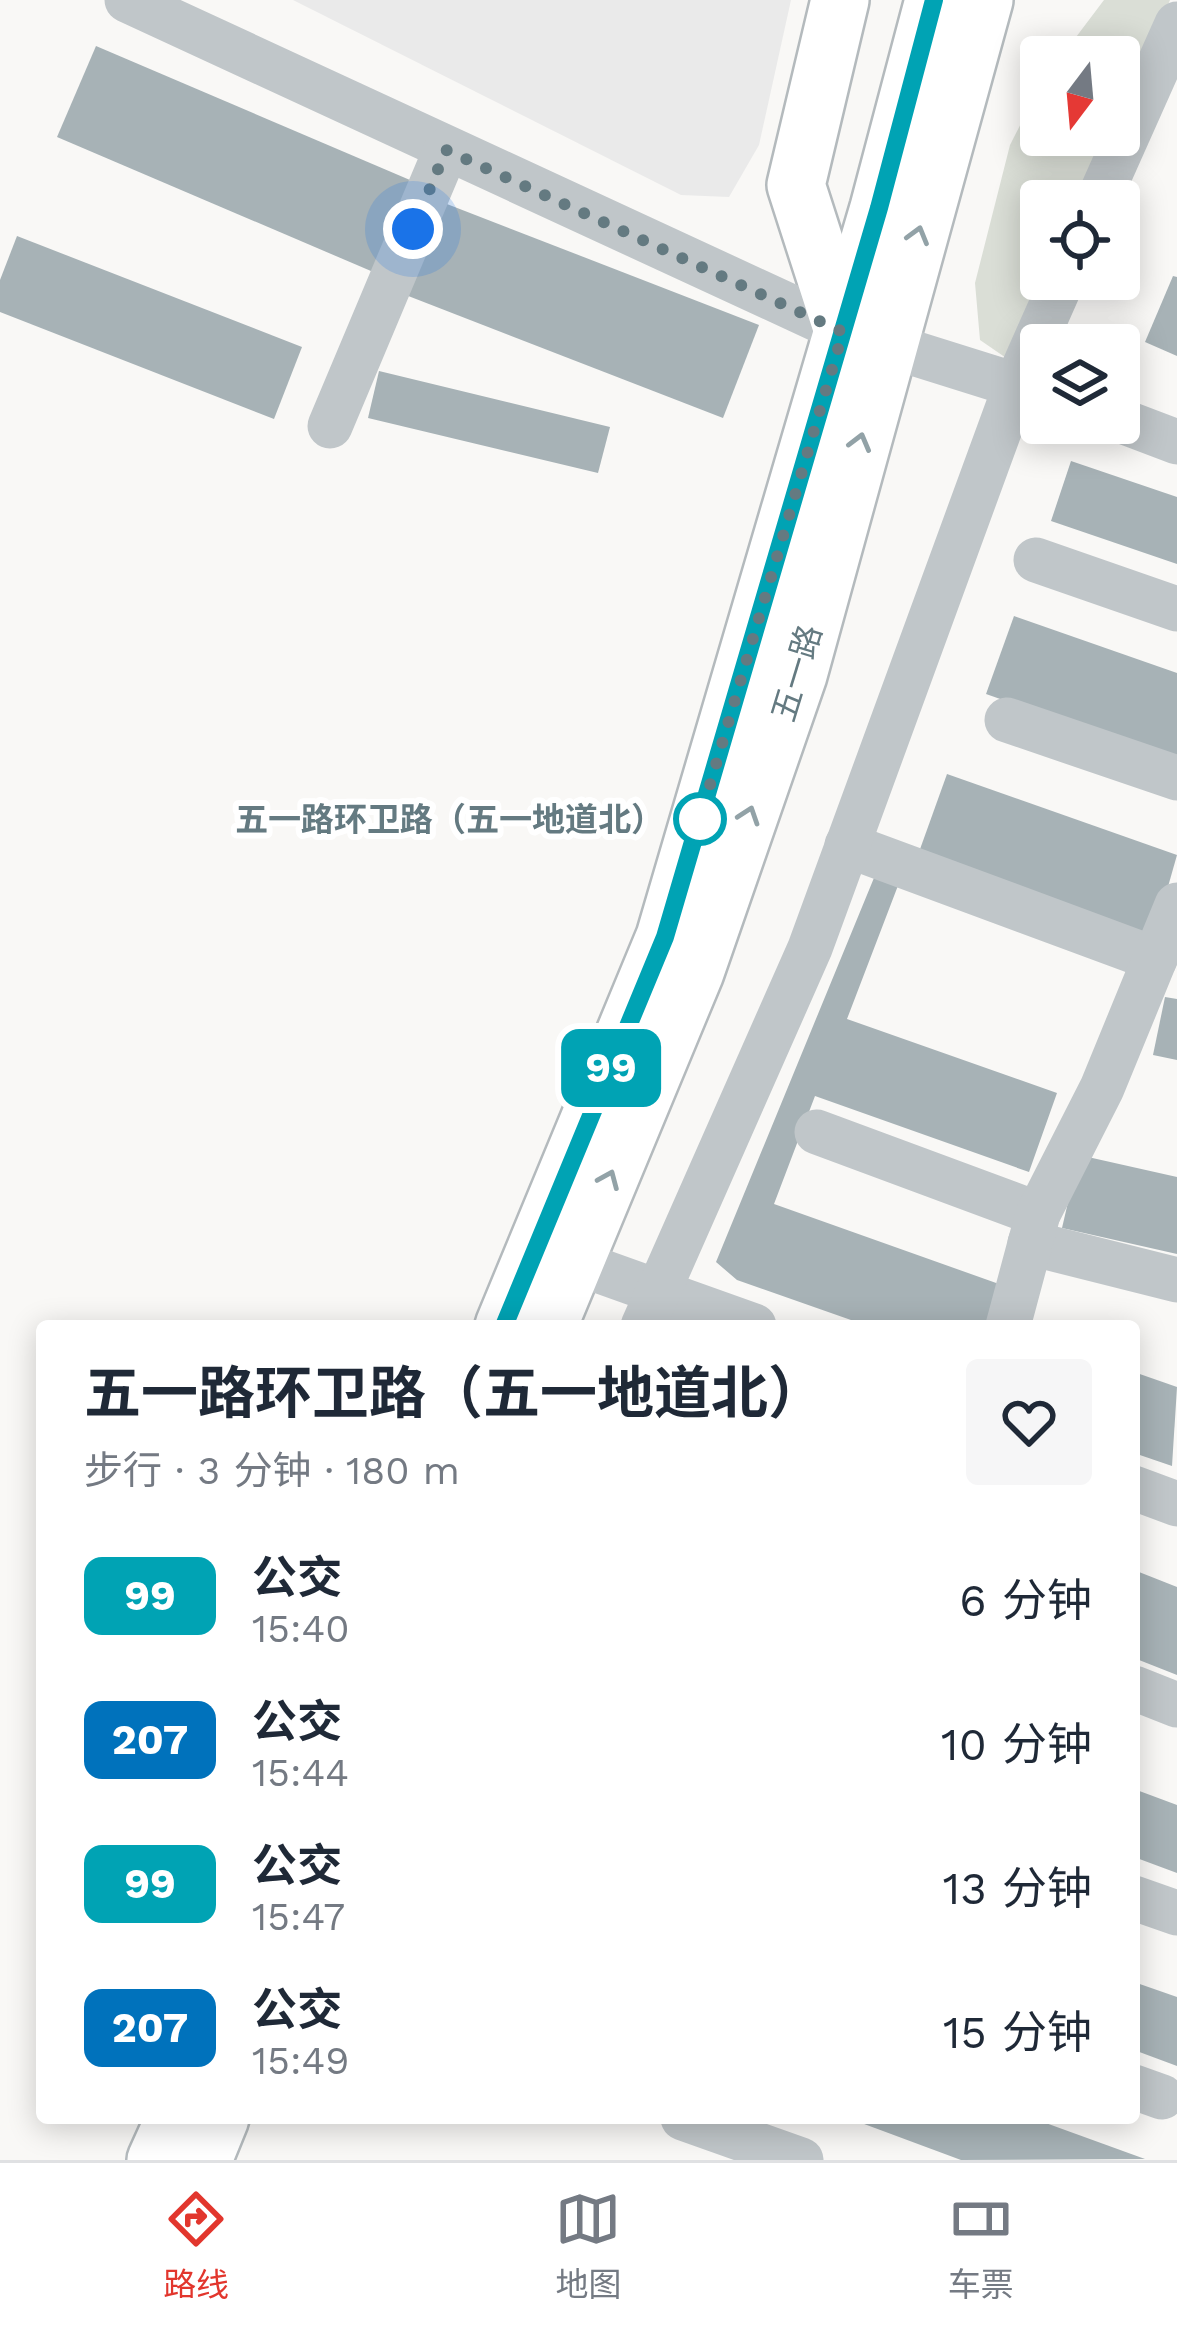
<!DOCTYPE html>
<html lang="zh">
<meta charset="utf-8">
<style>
body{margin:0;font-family:"Work Sans","Noto Sans SC",sans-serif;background:#f6f6f7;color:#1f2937;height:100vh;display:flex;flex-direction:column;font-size:45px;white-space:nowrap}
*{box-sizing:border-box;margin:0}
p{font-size:39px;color:#747a83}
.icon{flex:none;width:66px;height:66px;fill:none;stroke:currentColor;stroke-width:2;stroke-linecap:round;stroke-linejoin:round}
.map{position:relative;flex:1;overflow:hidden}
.drawer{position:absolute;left:36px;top:1320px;width:1104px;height:804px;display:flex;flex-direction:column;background:#fff;border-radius:12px;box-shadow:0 6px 30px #0003}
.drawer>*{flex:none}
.badge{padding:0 24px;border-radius:18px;font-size:42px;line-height:78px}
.needle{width:78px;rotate:196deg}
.controls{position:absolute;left:1020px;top:36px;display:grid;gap:24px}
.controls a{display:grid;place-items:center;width:120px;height:120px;border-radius:12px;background:#fff;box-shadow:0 6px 30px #0003;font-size:60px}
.you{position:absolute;width:60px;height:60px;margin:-30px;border:9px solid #fff;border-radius:50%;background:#1a73e8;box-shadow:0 0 0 18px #1a73e833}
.map>.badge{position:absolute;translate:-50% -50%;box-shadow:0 0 0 6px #fff}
.round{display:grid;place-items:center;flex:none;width:126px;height:126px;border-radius:12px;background:#f6f6f7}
.headline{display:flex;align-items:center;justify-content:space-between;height:204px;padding:0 48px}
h1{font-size:57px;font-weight:700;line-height:90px}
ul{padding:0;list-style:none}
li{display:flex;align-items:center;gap:36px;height:144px;padding:0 48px}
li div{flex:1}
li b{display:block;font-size:45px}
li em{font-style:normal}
li .badge{min-width:132px;font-weight:700;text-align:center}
.tabs{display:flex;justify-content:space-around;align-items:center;height:168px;border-top:3px solid #e0e1e3;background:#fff;font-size:33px;color:#747a83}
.tabs a{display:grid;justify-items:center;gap:6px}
.tabs .current{color:#e2362d}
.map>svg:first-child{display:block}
</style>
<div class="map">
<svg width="1177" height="2160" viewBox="0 0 1177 2160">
<rect width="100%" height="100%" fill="#f9f8f6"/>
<path fill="#eaeaea" d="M 293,0 L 791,0 L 759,145 L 729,197 L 681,195 Z"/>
<g fill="#daded6">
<path d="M 1104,0 L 1170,0 L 1119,115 L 1119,57 L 1061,57 Z"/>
<path d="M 1041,84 L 1041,135 L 1110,135 L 1081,201 L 1041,201 L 1041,279 L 1012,362 L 980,340 L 975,283 L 1010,145 Z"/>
</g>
<g fill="#a7b2b6">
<path d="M 96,46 L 417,183 L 378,274 L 57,137 Z"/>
<path d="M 434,199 L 759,325 L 723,418 L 398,292 Z"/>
<path d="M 17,236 L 302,347 L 274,419 L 0,312 L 0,280 Z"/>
<path d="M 1173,276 L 1177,277 L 1177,356 L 1145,342 Z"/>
<path d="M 379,371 L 610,427 L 598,473 L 368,418 Z"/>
<path d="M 1071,461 L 1177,497 L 1177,564 L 1051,521 Z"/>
<path d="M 1014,616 L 1177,673 L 1177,761 L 986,694 Z"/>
<path d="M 947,774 L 1177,855 L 1154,936 L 919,852 Z"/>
<path d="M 876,873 L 899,883 L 847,1019 L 1057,1093 L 1029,1172 L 815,1096 L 774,1204 L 999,1284 L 985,1326 L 868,1326 L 737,1280 L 716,1262 Z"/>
<path d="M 1165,997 L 1177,999 L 1177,1060 L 1153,1055 Z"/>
<path d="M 1079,1155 L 1177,1177 L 1177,1254 L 1062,1228 Z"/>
<path d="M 1134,1372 L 1177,1387 L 1172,1466 L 1134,1453 Z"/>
<path d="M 1134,1570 L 1177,1587 L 1177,1675 L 1134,1658 Z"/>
<path d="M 1134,1789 L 1177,1805 L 1177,1873 L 1134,1857 Z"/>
<path d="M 1134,1982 L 1177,1997 L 1177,2066 L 1134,2050 Z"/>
<path d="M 848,2118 L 1032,2118 L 1145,2159 L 961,2160 Z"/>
</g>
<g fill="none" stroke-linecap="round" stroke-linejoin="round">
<g stroke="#b4babd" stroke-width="62">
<g id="major">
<path d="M 840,0 L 796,185 L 843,331"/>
<path d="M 504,1326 L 665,937 L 879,208 L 934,0"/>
<path d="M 548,1326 L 695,972 L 798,675 L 984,0"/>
<path d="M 156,2160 L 175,2118"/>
<path d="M 203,2160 L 220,2118"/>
</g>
</g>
<g stroke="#c0c6c9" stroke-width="45">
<path d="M 127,0 L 843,331 L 1041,393"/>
<path d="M 1098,201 L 1177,24"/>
<path d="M 1119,420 L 1177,442"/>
<path d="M 330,426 L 446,150"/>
<path d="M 1036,560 L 1177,609"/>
<path d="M 1007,720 L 1177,778"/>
<path d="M 847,845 L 1155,959"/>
<path d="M 817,1132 L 1038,1214"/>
<path d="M 1030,1243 L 1177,1280"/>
<path d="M 544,1251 L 754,1326"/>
<path d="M 643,1326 L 810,948 L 1016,385 L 1063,279"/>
<path d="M 1008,1326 L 1038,1214 L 1102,1088 L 1177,905"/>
<path d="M 1134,1488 L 1177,1504"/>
<path d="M 1134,1688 L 1177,1705"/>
<path d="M 1134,1898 L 1177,1913"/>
<path d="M 1134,2087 L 1162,2097"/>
<path d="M 683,2118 L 801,2160"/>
</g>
<use href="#major" stroke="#fff" stroke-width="57"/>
</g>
<defs><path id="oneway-chevron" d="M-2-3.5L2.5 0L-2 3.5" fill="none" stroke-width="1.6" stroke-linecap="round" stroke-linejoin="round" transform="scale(3)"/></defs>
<g stroke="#92a2a7">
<use href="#oneway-chevron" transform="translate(918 235) rotate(-74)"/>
<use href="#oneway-chevron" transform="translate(860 442) rotate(-75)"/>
<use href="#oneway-chevron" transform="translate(749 815) rotate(-71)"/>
<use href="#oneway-chevron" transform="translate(609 1179) rotate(-67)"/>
</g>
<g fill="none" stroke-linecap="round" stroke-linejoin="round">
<g stroke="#fff" stroke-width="27">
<path id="line" d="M 504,1326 L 665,937 L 879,208 L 934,0"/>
</g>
<use href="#line" stroke="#00a3b4" stroke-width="18"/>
<path stroke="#647a81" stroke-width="12" stroke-dasharray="0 21.6" d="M 413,229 L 446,150 L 843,332 L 700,819"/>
</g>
<circle fill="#fff" stroke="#00a3b4" stroke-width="6" cx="700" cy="819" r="24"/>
<g text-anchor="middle" stroke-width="12" stroke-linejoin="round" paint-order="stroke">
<g font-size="33" fill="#647a81" stroke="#fff">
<text transform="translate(796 673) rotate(-73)" y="12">五一路</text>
</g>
<g font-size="33" font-weight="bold" fill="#647a81" stroke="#fff" text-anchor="end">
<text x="664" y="831">五一路环卫路（五一地道北）</text>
</g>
</g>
</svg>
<div class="controls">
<a><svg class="needle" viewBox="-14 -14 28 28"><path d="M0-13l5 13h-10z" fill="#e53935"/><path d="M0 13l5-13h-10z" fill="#747a83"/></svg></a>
<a><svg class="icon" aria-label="locate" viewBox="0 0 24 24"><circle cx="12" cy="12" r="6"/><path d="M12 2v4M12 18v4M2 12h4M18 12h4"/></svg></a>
<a><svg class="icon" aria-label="layers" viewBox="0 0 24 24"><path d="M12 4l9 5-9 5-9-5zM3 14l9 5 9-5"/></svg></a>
</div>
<div class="you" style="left:413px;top:229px"></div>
<b class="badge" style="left:611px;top:1068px;background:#00a3b4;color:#fff">99</b>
<section class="drawer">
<div class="headline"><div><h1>五一路环卫路（五一地道北）</h1><p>步行 · 3 分钟 · 180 m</p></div><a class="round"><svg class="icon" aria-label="heart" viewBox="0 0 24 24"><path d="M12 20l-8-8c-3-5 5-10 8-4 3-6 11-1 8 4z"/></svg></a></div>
<ul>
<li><span class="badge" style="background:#00a3b4;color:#fff">99</span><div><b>公交</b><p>15:40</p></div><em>6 分钟</em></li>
<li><span class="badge" style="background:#0072bc;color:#fff">207</span><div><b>公交</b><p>15:44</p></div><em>10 分钟</em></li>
<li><span class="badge" style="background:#00a3b4;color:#fff">99</span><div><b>公交</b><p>15:47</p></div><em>13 分钟</em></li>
<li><span class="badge" style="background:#0072bc;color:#fff">207</span><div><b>公交</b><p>15:49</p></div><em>15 分钟</em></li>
</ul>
</section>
</div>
<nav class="tabs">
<a class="current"><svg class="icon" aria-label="directions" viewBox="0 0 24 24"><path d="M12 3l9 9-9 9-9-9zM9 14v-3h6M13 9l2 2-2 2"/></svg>路线</a>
<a><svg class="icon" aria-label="map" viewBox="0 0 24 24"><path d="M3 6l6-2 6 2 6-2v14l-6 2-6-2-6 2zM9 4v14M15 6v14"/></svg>地图</a>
<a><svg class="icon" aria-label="tickets" viewBox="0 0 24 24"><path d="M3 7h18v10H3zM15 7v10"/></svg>车票</a>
</nav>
